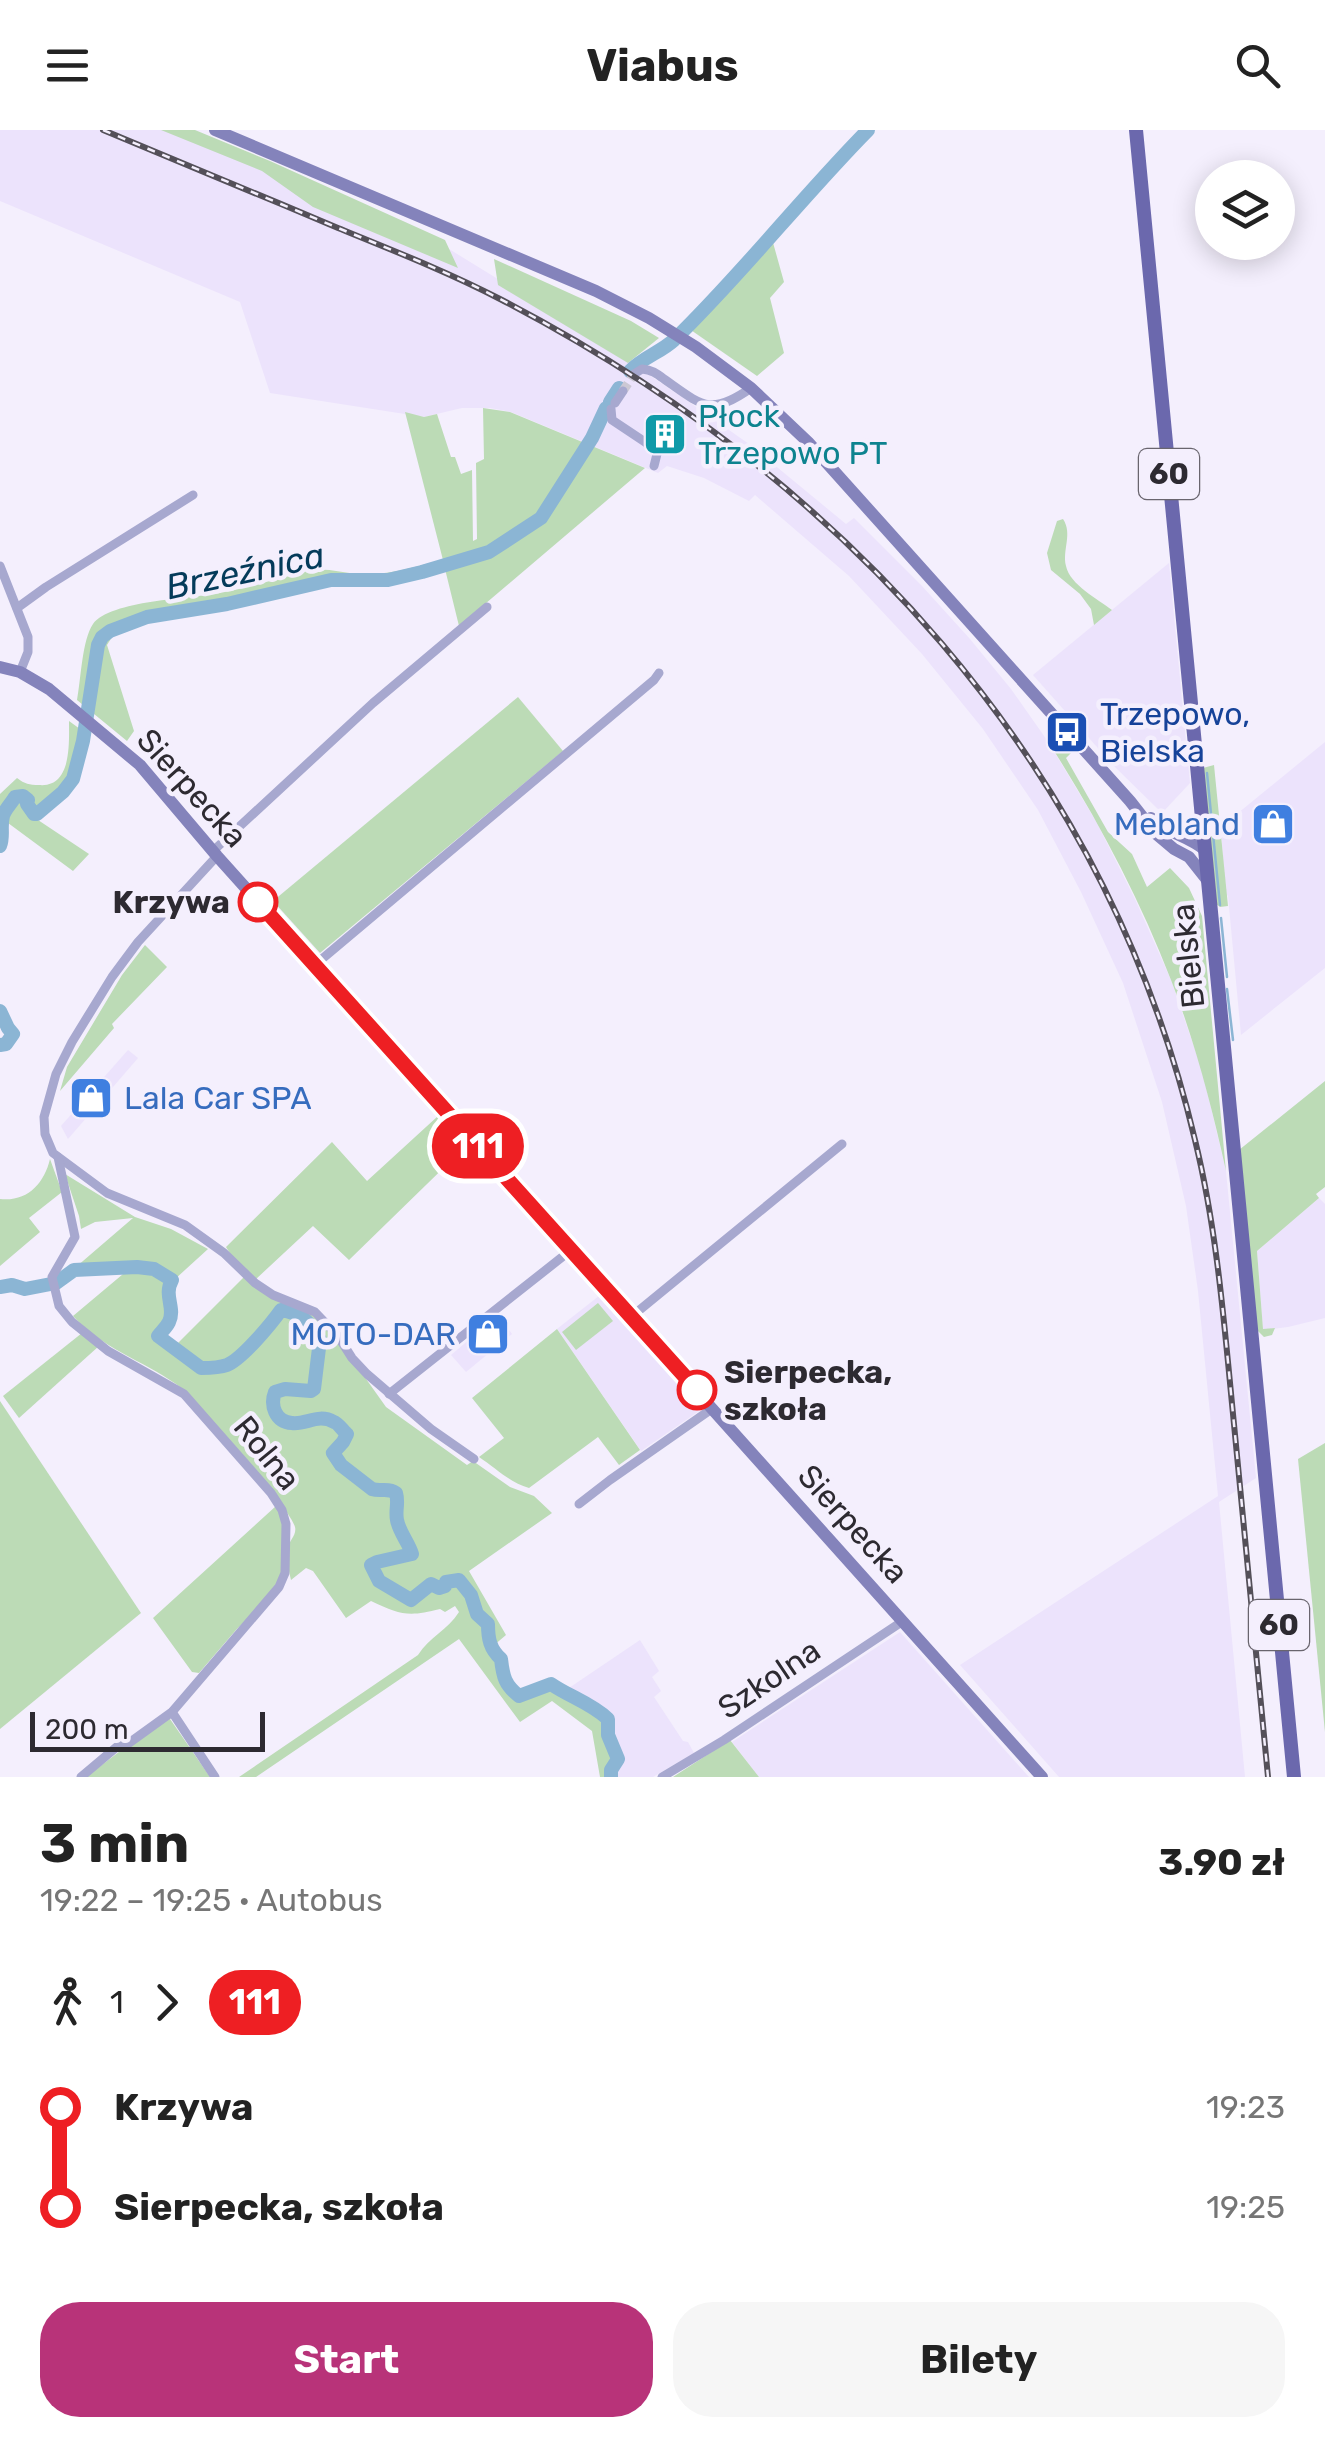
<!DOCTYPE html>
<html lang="pl">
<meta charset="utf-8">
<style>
body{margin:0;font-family:Rubik,sans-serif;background:#f6f6f6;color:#222;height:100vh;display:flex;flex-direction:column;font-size:38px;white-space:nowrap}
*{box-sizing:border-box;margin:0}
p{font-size:32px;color:#767676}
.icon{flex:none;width:55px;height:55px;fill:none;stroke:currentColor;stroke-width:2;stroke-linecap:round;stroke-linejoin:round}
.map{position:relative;height:1647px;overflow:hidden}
.side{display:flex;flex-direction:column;background:#fff;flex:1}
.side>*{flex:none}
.badge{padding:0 20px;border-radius:32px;font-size:35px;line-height:65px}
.fabs{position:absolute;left:1195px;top:30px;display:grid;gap:20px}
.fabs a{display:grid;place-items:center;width:100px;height:100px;border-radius:50%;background:#fff;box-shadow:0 5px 25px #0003;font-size:50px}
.scale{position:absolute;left:30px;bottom:25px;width:235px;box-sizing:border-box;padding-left:10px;border:5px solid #2d2a31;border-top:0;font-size:28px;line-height:35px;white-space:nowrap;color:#2d2a31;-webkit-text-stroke:8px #f4effd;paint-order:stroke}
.map>.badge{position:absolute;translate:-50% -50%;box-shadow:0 0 0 5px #fff}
.legs{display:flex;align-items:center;gap:15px;height:110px;padding:0 40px;font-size:32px}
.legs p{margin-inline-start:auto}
.headline{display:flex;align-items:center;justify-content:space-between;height:170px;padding:0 40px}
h1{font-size:55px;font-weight:700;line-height:75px}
.primary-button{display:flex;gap:20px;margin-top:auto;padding:20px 40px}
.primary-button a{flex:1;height:115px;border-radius:40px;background:#b83379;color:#fff;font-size:40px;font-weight:700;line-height:115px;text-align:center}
.primary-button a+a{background:#f6f6f6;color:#222}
ul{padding:0 40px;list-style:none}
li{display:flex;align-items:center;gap:35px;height:100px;font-size:38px}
li i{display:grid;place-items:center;width:15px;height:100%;margin:0 12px;background:currentColor}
li i::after{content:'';width:25px;height:25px;margin:-12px;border:8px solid;border-radius:50%;background:#fff}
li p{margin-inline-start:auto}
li:first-child i{background:linear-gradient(#0000 50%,currentColor 0)}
li:last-child i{background:linear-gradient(currentColor 50%,#0000 0)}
header{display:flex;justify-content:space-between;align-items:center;height:130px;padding:0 40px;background:#fff;font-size:45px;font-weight:700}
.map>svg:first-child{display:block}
</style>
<header><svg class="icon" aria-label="menu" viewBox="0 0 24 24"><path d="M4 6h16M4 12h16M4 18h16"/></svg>Viabus<svg class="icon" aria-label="search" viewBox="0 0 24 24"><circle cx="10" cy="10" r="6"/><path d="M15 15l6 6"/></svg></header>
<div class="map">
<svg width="1325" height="1647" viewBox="0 0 1325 1647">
<rect width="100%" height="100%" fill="#f4effd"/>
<g fill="#ece3fc">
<path d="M 0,0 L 184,0 L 407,93 L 611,219 L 692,274 L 749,314 L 846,394 L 854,388 L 922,456 L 970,509 L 1011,559 L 1049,613 L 1097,693 L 1135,769 L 1171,850 L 1202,940 L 1226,1041 L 1256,1348 L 1219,1372 L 1245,1647 L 1059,1647 L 960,1535 L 1218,1366 L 1198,1161 L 1186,1076 L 1162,972 L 1123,853 L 1081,762 L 1038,680 L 983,599 L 922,524 L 849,446 L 755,365 L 749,371 L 704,348 L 667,336 L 658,343 L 511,282 L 490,278 L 462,278 L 424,287 L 270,263 L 240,172 L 0,71 Z"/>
<path d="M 1169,433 L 1190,653 L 1162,683 L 1113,635 L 1033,545 Z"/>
<path d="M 1325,612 L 1325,838 L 1241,905 L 1228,766 L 1225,763 L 1221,697 Z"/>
<path d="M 128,920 L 138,928 L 68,1009 L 61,996 Z"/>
<path d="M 1319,1068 L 1325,1074 L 1325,1188 L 1288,1197 L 1263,1200 L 1257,1121 Z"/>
<path d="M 599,1166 L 702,1279 L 641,1321 L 557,1199 Z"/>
<path d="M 498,1185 L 512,1204 L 466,1242 L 451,1225 Z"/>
<path d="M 900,1502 L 1029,1647 L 759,1647 L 732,1612 Z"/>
<path d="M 640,1510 L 659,1541 L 652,1547 L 661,1561 L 654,1567 L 683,1611 L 688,1612 L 694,1623 L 653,1647 L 617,1647 L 616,1637 L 621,1631 L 610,1602 L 610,1589 L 597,1577 L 566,1560 Z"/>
</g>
<g fill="#bcdbb6">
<path d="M 161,0 L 195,0 L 270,31 L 445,110 L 458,138 L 313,77 L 262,41 Z"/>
<path d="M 772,109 L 784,152 L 770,168 L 784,223 L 757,246 L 688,198 Z"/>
<path d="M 494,129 L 631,191 L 659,208 L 628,233 L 498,155 Z"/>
<path d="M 483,278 L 510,282 L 645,338 L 459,496 L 445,439 L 396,452 L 330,454 L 245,476 L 157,491 L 128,498 L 114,504 L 107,515 L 134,601 L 127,611 L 77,570 C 81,549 82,510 93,494 C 111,470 190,469 220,463 C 250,457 280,448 311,440 C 328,438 343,443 360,444 C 388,446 416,436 443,430 L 405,282 L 424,287 L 437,284 L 451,327 L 455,327 L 461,344 L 472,340 L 473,411 L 477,409 L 476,333 L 484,329 Z"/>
<path d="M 1063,389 C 1073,404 1062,420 1066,436 C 1070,455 1098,469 1112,480 L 1094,495 L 1091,479 L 1080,464 L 1051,440 L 1047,423 L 1057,391 Z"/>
<path d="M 518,567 L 563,621 L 320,823 L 273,771 Z"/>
<path d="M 69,591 L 80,599 L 81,603 C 70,649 73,652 35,683 L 25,666 L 15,665 L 0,689 L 0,664 L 17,648 C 25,654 29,655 39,655 C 72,658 69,613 69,591 Z"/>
<path d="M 1056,606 L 1071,623 L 1066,628 L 1108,702 L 1132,724 L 1147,757 L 1170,738 L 1189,758 L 1202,786 L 1226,1041 C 1212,977 1195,912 1171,850 C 1139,767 1097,688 1049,613 Z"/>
<path d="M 1214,635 L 1228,776 L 1220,777 L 1216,774 L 1203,638 Z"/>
<path d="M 23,667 L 32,686 L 89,724 L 73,741 L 4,690 L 7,679 L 12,676 L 16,669 Z"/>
<path d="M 145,815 L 167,837 L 112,894 L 114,898 L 60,961 L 67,937 L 122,845 Z"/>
<path d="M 1325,951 L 1325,1057 L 1316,1064 L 1319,1068 L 1257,1121 L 1263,1199 L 1275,1198 L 1272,1205 L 1264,1207 L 1257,1200 L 1239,1020 Z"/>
<path d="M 438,986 L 465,1017 L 349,1130 L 313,1096 L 255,1150 L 236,1133 L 226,1117 L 332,1012 L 367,1051 Z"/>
<path d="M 50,1029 L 62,1062 L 29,1088 L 40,1102 L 0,1136 L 0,1069 C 27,1072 44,1054 50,1029 Z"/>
<path d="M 65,1044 L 135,1087 L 171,1099 L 208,1119 L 174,1150 C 148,1127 109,1136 76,1137 L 133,1088 L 95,1092 L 81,1099 L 79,1086 Z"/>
<path d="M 129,1139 L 155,1140 L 170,1151 C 162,1164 169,1171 169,1184 C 168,1194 161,1199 156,1206 C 164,1211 168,1217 174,1222 C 178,1226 184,1227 188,1230 C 193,1233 196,1238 201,1240 C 227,1251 268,1201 283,1183 C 302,1184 308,1196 319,1211 L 313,1259 L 287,1257 L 274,1261 L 270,1272 L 273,1284 C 275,1285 286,1293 288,1294 C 310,1301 319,1275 345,1305 L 332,1323 C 337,1333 362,1357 372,1361 C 380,1364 389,1357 395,1364 C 400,1370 394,1380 394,1387 C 394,1400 407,1412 411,1423 L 372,1433 L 369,1437 C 379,1455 392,1464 411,1473 L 431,1457 L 439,1460 L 446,1458 L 447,1454 L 459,1452 C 470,1467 473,1482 487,1495 C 486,1517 494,1517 500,1533 C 506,1551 500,1556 519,1568 L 523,1565 L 530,1566 L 548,1555 C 551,1556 578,1571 581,1574 L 588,1574 L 605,1589 L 607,1612 L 614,1621 L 616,1630 L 609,1636 L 608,1647 L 600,1647 L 592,1601 L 552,1571 L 520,1592 L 459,1509 L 256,1647 L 239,1647 L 418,1525 C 429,1507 448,1500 459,1482 L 455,1476 L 445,1482 L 440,1479 C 409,1487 400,1485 371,1471 L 346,1488 L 313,1441 L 306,1438 L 291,1450 C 289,1441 286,1428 287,1419 C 289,1411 297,1405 295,1397 C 291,1379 194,1266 176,1254 C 142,1230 101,1218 73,1186 Z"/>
<path d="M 244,1147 L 312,1183 L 332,1201 L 386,1277 L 467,1335 L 473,1331 L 510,1357 L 534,1366 L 552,1383 L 469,1441 L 506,1505 L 493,1516 L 490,1509 L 490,1494 L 478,1484 L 474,1464 L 459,1449 L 446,1450 L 443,1455 L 430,1452 L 421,1458 L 414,1468 L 410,1469 L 382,1452 L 373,1438 L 374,1435 L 415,1422 L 398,1387 L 401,1370 L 398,1363 L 386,1357 L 374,1358 L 342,1334 L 335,1323 L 344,1313 L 347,1301 C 345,1299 338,1292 336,1290 C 319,1283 295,1294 288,1291 C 277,1286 273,1275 276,1265 L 280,1262 L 312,1263 L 316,1260 L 322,1208 C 313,1190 300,1180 280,1178 C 272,1190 264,1198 254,1208 C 224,1238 210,1249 175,1216 Z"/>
<path d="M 598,1173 L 613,1191 L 576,1220 L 562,1202 Z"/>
<path d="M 557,1199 L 640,1320 L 619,1335 L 598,1307 L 529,1358 C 509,1352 497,1339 479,1327 L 504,1308 L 472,1268 Z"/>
<path d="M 82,1203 L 99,1216 L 19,1288 L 3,1266 Z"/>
<path d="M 0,1271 L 141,1483 L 0,1599 Z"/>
<path d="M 1325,1313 L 1325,1602 L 1298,1329 Z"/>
<path d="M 276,1376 L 282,1386 L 283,1444 L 274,1461 L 236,1500 L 199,1543 L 192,1542 L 153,1488 Z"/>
<path d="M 170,1589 L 210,1647 L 86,1647 L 161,1590 Z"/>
<path d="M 730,1610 L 759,1647 L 673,1647 Z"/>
</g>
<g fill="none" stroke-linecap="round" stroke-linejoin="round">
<g stroke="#8bb5d4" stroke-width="2.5">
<path d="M 1207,643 L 1220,775"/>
<path d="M 1221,788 L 1227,847"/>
<path d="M 1227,859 L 1233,910"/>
</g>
<g stroke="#8bb5d4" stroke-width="14">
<path d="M 630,241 C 642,228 661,222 674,210 C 742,144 801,68 868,0"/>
<path d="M 610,272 L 619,258"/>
<path d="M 0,716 C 4,706 0,697 3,686 C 5,679 11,674 15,667 L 23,666 L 28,670 L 27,674 L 34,684 L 37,684 L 63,662 L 73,649 L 83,611 L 98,515 L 102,507 L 110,501 L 147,487 L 227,474 L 331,450 L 388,450 L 422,442 L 489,422 L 541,388 L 592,308 L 606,278"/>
<path d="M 0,881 L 8,898 L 13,904 L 6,914 L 0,915"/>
<path d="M 0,1157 L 12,1155 L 25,1159 L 56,1153 L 74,1140 L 137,1137 L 154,1139 L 172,1150 C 163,1166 176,1178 169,1192 C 166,1198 162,1201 158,1206 L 201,1238 C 209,1238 219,1238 227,1235 C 242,1229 271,1194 281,1180 C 302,1183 310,1192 320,1210 L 314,1259 L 311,1261 L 285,1259 L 275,1262 C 270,1275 275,1292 292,1293 C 306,1295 318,1283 334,1292 C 338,1293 344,1302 347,1304 L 343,1312 L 333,1323 L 341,1335 L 372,1359 C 381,1362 388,1357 396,1363 C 399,1373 395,1380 397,1390 C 399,1402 409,1413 412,1424 L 377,1432 L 371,1435 L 379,1451 L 411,1470 L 431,1454 L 439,1458 L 445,1456 L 446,1452 L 459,1450 L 471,1465 L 477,1484 L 488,1494 C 488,1509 490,1519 501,1529 C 503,1547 505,1555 519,1566 L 551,1554 C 570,1567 591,1573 608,1589 L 608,1605 L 618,1629 L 611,1640 L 611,1647"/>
</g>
<path stroke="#ccc8d4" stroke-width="9" stroke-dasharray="9 4.5" stroke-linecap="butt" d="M 623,261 L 634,244"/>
<g stroke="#a7a8cf" stroke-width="9">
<path d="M 634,244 L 642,239 C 652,240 656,243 664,249 C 701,275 710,287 751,258"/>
<path d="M 615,273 L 623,261"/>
<path d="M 611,279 L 612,290 L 651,316 L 657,324 L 654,336"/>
<path d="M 0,436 L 28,507 L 28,522 L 20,542"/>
<path d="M 17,478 L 46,457 L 193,365"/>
<path d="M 213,721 L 373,573 L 487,477"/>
<path d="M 217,726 L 138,812 L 112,847 L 72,912 L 56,944 L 44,987 L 45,1004 L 53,1023 L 107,1063 L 185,1095 L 224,1123 L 255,1153 L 273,1165 L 315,1182 L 338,1206 L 352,1228 L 367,1244 L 431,1299 L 474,1329"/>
<path d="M 316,834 L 654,550 L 659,543"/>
<path d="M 58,1027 L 75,1107 L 52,1147 L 59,1176 L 72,1192 L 108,1221 L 184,1264 L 271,1363 L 282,1380 L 286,1394 L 285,1443 L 279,1457 L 172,1582 L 129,1613 L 119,1615 L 81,1647"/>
<path d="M 631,1187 L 842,1014"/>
<path d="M 389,1264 L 571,1120"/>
<path d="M 579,1374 L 610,1350 L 713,1278"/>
<path d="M 172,1582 L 215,1647"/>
<path d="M 662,1647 L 724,1610 L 903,1491"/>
</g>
<g stroke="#8483bb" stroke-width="12">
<path d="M 215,0 L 596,161 L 649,188 L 696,217 L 751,258 L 808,312 L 1130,671 L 1155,703 L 1174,719 L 1189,727 L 1208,751"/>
<path d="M 0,537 L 20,542 L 49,559 L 140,635 L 217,726 L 1042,1647"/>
<path d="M 1151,688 C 1170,705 1187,705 1205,720"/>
</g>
<path stroke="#6b68ad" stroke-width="14" d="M 1136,0 L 1294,1647"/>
<g stroke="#545059" stroke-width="6">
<path id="rail" d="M 103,0 C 182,33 260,65 338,98 C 392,120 448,142 500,169 C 841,346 1105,630 1195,1010 C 1217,1100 1224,1192 1233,1284 C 1245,1405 1256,1526 1268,1647"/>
</g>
<use href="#rail" stroke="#f4effd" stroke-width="2.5" stroke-dasharray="8" stroke-linecap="butt"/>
</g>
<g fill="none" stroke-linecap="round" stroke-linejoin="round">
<g stroke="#fff" stroke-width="22">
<path id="line-1" d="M 258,772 L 697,1260"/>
</g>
<use href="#line-1" stroke="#ee1f23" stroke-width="15"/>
</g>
<defs>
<g id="building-square" transform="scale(2.25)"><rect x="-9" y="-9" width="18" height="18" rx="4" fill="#0f9aa8" stroke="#f4effd"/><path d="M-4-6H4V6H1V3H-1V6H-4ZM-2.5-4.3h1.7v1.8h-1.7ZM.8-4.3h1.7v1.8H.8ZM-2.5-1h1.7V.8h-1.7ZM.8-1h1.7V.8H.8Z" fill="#fff"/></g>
<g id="bus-square" transform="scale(2.25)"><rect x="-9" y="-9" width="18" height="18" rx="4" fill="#1a4fb4" stroke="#f4effd"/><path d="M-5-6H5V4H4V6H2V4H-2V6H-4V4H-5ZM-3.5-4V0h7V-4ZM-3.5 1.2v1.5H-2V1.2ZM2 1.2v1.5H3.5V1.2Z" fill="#fff"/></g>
<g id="shop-square" transform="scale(2.25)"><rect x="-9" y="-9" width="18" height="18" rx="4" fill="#3f7fe0" stroke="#f4effd"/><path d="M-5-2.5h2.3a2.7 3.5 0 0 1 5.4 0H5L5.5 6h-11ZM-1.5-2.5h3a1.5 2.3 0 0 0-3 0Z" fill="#fff"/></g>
</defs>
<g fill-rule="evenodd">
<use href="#building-square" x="665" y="304"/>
<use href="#bus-square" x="1067" y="602"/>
<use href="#shop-square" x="1273" y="694"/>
<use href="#shop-square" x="91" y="968"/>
<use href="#shop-square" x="488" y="1204"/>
</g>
<g fill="#fff" stroke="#ee1f23" stroke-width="5">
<circle cx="258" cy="772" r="18"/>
<circle cx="697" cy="1260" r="18"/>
</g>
<g text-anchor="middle" stroke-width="9" stroke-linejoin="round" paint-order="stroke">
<g fill="#f4effd" stroke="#69656e" stroke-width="2.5">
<rect x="1139" y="319" width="60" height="50" rx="8"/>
<rect x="1249" y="1470" width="60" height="50" rx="8"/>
</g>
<g font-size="30" font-weight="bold" fill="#2d2a31">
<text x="1169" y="354">60</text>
<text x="1279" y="1505">60</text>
</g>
<g font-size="32" fill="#0d838f" stroke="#f4effd" text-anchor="start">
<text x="698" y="297">Płock<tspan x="698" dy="37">Trzepowo PT</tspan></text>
</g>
<g font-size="32" fill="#164399" stroke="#f4effd" text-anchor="start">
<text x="1100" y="595">Trzepowo,<tspan x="1100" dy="37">Bielska</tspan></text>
</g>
<g font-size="32" fill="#2d2a31" stroke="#f4effd">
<text transform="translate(192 658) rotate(48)" y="11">Sierpecka</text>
<text transform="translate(1188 826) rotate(-96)" y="11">Bielska</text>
<text transform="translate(267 1323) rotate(51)" y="11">Rolna</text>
<text transform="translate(853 1394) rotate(48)" y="11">Sierpecka</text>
<text transform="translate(769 1549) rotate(-34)" y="11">Szkolna</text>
</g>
<g font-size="32" fill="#366cbe" stroke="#f4effd" text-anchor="end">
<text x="1240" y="705">Mebland</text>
<text x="124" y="979" text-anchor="start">Lala Car SPA</text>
<text x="456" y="1215">MOTO-DAR</text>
</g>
<g font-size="32" font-weight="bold" fill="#2d2a31" stroke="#f4effd" text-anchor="end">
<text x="230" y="783">Krzywa</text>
<text x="724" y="1253" text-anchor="start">Sierpecka,<tspan x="724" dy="37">szkoła</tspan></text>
</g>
<g font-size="35" font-style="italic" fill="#043b5a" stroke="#f4effd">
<text transform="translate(245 441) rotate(-12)" y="12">Brzeźnica</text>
</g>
</g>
</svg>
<div class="fabs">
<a><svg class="icon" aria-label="layers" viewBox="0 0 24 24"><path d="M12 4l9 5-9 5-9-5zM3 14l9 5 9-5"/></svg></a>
</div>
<div class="scale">200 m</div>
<b class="badge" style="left:478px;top:1016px;background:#ee1f23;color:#fff">111</b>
</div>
<section class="side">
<div class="headline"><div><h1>3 min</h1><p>19:22 – 19:25 · Autobus</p></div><b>3.90 zł</b></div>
<div class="legs"><svg class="icon" aria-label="walk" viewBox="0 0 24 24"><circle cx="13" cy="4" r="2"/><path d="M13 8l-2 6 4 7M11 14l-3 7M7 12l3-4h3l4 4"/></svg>1<svg class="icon" aria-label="forward" viewBox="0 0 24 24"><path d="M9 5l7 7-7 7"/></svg><b class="badge" style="background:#ee1f23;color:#fff">111</b></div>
<ul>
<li><i style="color:#ee1f23"></i><b>Krzywa</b><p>19:23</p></li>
<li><i style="color:#ee1f23"></i><b>Sierpecka, szkoła</b><p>19:25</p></li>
</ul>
<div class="primary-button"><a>Start</a><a>Bilety</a></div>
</section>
